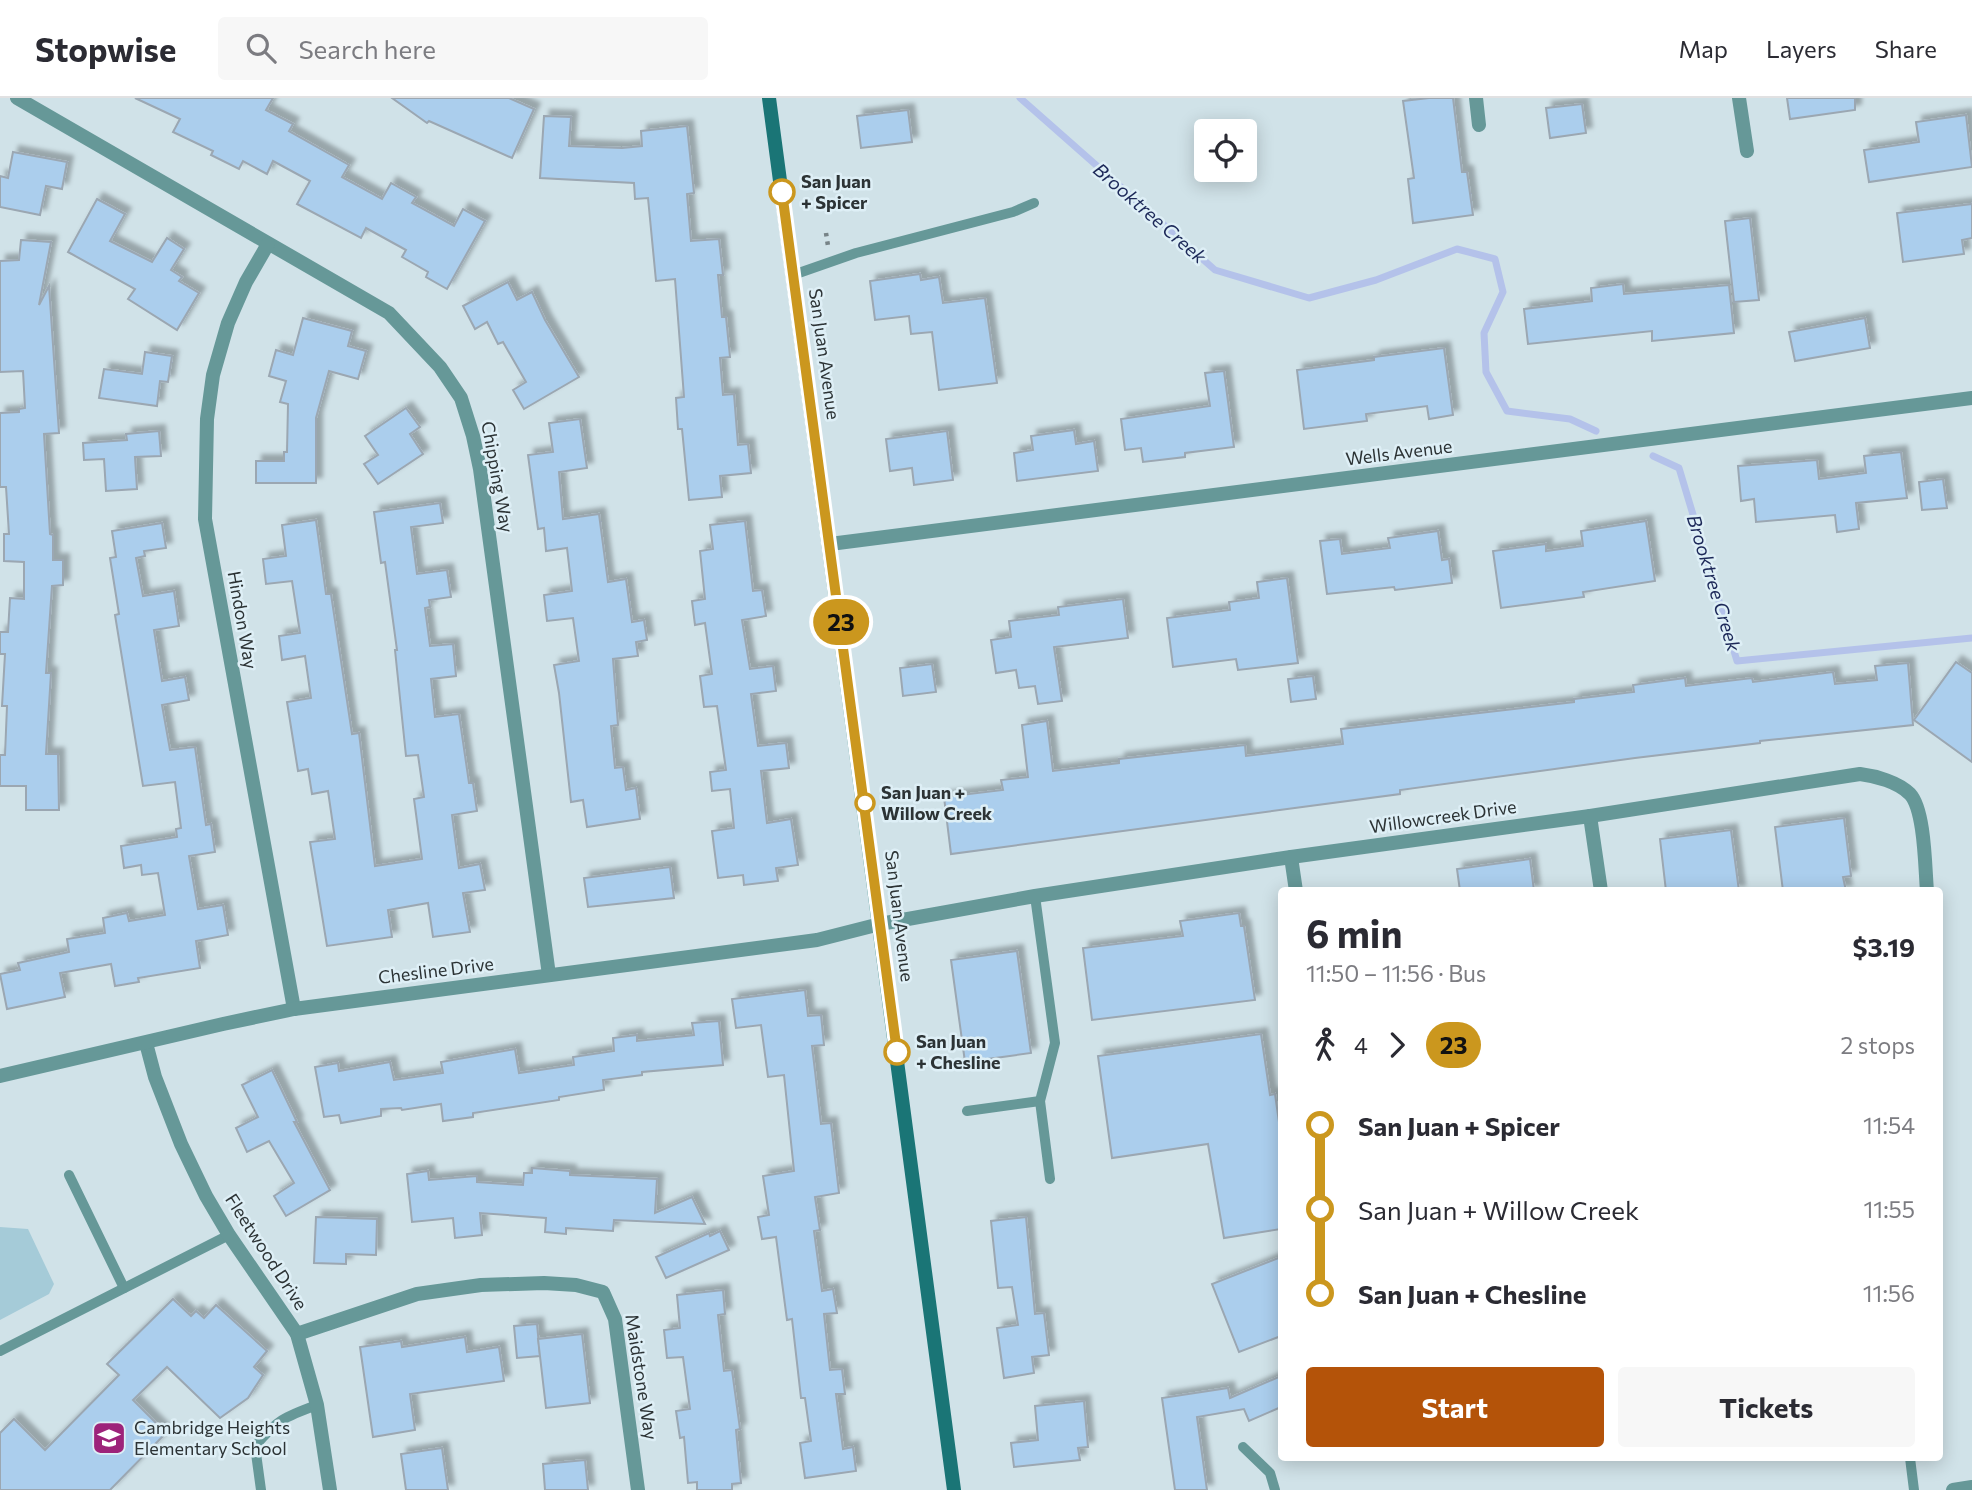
<!DOCTYPE html>
<meta charset="utf-8">
<style>
body{margin:0;font-family:Commissioner,sans-serif;background:#f7f7f7;color:#2b2b33;height:100vh;display:flex;flex-direction:column;font-size:26px;white-space:nowrap}
*{box-sizing:border-box;margin:0}
p{font-size:23px;color:#7c7c81}
.icon{flex:none;width:38px;height:38px;fill:none;stroke:currentColor;stroke-width:2;stroke-linecap:round;stroke-linejoin:round}
.map{position:relative;flex:1;overflow:hidden}
.panel{position:absolute;left:1278px;top:789px;width:665px;height:574px;display:flex;flex-direction:column;background:#fff;border-radius:7px;box-shadow:0 4px 18px #0003}
.panel>*{flex:none}
.badge{padding:0 14px;border-radius:23px;font-size:24px;line-height:46px}
.buttons{position:absolute;left:1194px;top:21px;display:grid;gap:14px}
.buttons a{display:grid;place-items:center;width:63px;height:63px;border-radius:7px;background:#fff;box-shadow:0 4px 18px #0003;font-size:35px}
.map>.badge{position:absolute;translate:-50% -50%;box-shadow:0 0 0 4px #fff}
.legs{display:flex;align-items:center;gap:10px;height:77px;padding:0 28px;font-size:23px}
.legs p{margin-inline-start:auto}
.head{display:flex;align-items:center;justify-content:space-between;height:119px;padding:0 28px}
h1{font-size:38px;font-weight:700;line-height:52px}
.action{display:flex;gap:14px;margin-top:auto;padding:14px 28px}
.action a{flex:1;height:80px;border-radius:7px;background:#b45309;color:#fff;font-size:28px;font-weight:700;line-height:80px;text-align:center}
.action a+a{background:#f7f7f7;color:#2b2b33}
ul{padding:0 28px;list-style:none}
li{display:flex;align-items:center;gap:24px;height:84px;font-size:26px}
li i{display:grid;place-items:center;width:10px;height:100%;margin:0 9px;background:currentColor}
li i::after{content:'';width:18px;height:18px;margin:-9px;border:5px solid;border-radius:50%;background:#fff}
li p{margin-inline-start:auto}
li:first-child i{background:linear-gradient(#0000 50%,currentColor 0)}
li:last-child i{background:linear-gradient(currentColor 50%,#0000 0)}
header{display:flex;align-items:center;gap:42px;box-sizing:border-box;height:98px;padding:0 35px;background:#fff;border-bottom:2px solid #e1e1e2}
header strong{font-size:33px}
nav{display:flex;gap:38px;margin-inline-start:auto;font-size:24px}
.search{width:490px;height:63px;background:#f7f7f7;display:flex;align-items:center;gap:18px;box-sizing:border-box;padding:0 24px;border-radius:7px;color:#7c7c81;font-size:26px}
.map>svg:first-child{display:block}
</style>
<header>
<strong>Stopwise</strong>
<div class="search"><svg class="icon" aria-label="search" viewBox="0 0 24 24"><circle cx="10" cy="10" r="6"/><path d="M15 15l6 6"/></svg>Search here</div>
<nav><a>Map</a><a>Layers</a><a>Share</a></nav>
</header>
<div class="map">
<svg width="1972" height="1392" viewBox="0 0 1972 1392">
<defs>
<filter id="shadow"><feDropShadow dx="6" dy="-6" stdDeviation="2" flood-color="#0004"/></filter>
</defs>
<rect width="100%" height="100%" fill="#d0e2e8"/>
<path fill="#a5cbd8" d="M 0,1129 L 28,1131 L 54,1186 L 49,1196 L 0,1222 Z"/>
<g fill="none" stroke-linecap="round" stroke-linejoin="round">
<g stroke="#b4c2ea" stroke-width="7">
<path d="M 1020,0 L 1215,172 L 1309,200 L 1376,182 L 1457,151 L 1495,161 L 1503,194 L 1484,235 L 1486,274 L 1507,313 L 1570,321 L 1596,333"/>
<path d="M 1653,358 L 1679,370 L 1737,563 L 1972,540"/>
</g>
</g>
<g fill="#abceed" stroke="#9ba7b2" stroke-width="2" filter="url(#shadow)">
<path d="M 135,0 L 273,0 L 266,12 L 293,26 L 289,33 L 349,67 L 342,79 L 382,101 L 391,85 L 416,99 L 412,105 L 454,128 L 463,111 L 485,123 L 447,191 L 426,179 L 428,174 L 402,159 L 406,152 L 366,130 L 361,140 L 297,106 L 310,83 L 273,63 L 267,76 L 243,63 L 239,71 L 211,57 L 213,53 L 173,34 L 180,21 Z"/>
<path d="M 392,0 L 509,0 L 534,11 L 512,60 L 429,23 L 427,25 Z"/>
<path d="M 1429,0 L 1453,0 L 1462,74 L 1467,74 L 1473,117 L 1413,125 L 1408,81 L 1414,80 L 1403,3 Z"/>
<path d="M 1787,0 L 1855,0 L 1855,12 L 1790,21 Z"/>
<path d="M 1582,6 L 1586,35 L 1550,40 L 1546,10 Z"/>
<path d="M 908,12 L 912,44 L 861,50 L 857,18 Z"/>
<path d="M 1966,17 L 1972,69 L 1869,84 L 1864,52 L 1919,44 L 1916,24 Z"/>
<path d="M 544,18 L 571,19 L 569,48 L 622,50 L 642,48 L 641,33 L 687,28 L 694,95 L 687,96 L 691,143 L 719,141 L 723,177 L 718,177 L 722,219 L 726,219 L 730,259 L 720,260 L 723,297 L 734,296 L 738,347 L 748,346 L 751,375 L 720,378 L 722,399 L 689,402 L 682,331 L 678,331 L 676,300 L 684,299 L 675,181 L 656,183 L 648,100 L 635,101 L 634,85 L 540,80 Z"/>
<path d="M 13,54 L 67,64 L 62,91 L 46,88 L 40,117 L 0,109 L 0,78 L 8,80 Z"/>
<path d="M 97,101 L 125,116 L 110,143 L 152,164 L 167,140 L 184,151 L 171,172 L 182,179 L 179,183 L 199,195 L 177,232 L 128,201 L 135,191 L 68,154 Z"/>
<path d="M 1972,106 L 1972,140 L 1962,142 L 1964,156 L 1903,164 L 1897,115 Z"/>
<path d="M 1750,120 L 1759,202 L 1734,204 L 1725,123 Z"/>
<path d="M 21,142 L 51,144 L 39,207 L 49,188 L 59,335 L 44,336 L 50,436 L 53,437 L 53,462 L 63,462 L 63,487 L 52,488 L 46,575 L 51,575 L 46,656 L 58,656 L 59,712 L 26,712 L 26,688 L 0,688 L 0,657 L 5,657 L 7,608 L 2,608 L 5,556 L 0,556 L 0,534 L 8,534 L 10,500 L 24,501 L 24,464 L 4,463 L 4,436 L 9,436 L 6,389 L 0,389 L 0,315 L 19,314 L 19,311 L 25,310 L 23,273 L 0,274 L 0,163 L 19,162 Z"/>
<path d="M 920,176 L 921,182 L 939,179 L 943,205 L 985,200 L 997,285 L 939,292 L 932,234 L 911,236 L 909,218 L 875,222 L 870,183 Z"/>
<path d="M 508,184 L 517,202 L 532,194 L 545,222 L 579,279 L 524,311 L 513,292 L 526,284 L 503,244 L 498,246 L 487,224 L 475,231 L 463,208 Z"/>
<path d="M 1623,186 L 1624,196 L 1729,187 L 1734,235 L 1652,243 L 1652,233 L 1528,246 L 1524,211 L 1592,203 L 1591,190 Z"/>
<path d="M 303,220 L 352,233 L 348,248 L 366,253 L 358,281 L 329,273 L 316,320 L 316,385 L 256,385 L 256,363 L 284,363 L 284,354 L 287,354 L 288,306 L 280,304 L 286,283 L 269,278 L 276,252 L 293,257 Z"/>
<path d="M 1865,220 L 1870,250 L 1795,263 L 1789,234 Z"/>
<path d="M 1444,250 L 1453,317 L 1429,321 L 1427,308 L 1366,316 L 1367,323 L 1304,331 L 1297,272 L 1374,262 L 1374,259 Z"/>
<path d="M 145,254 L 172,258 L 168,284 L 160,283 L 157,308 L 99,300 L 104,271 L 142,276 Z"/>
<path d="M 1224,273 L 1234,349 L 1185,355 L 1185,359 L 1143,364 L 1141,350 L 1125,352 L 1121,321 L 1210,308 L 1205,275 Z"/>
<path d="M 406,310 L 420,329 L 410,336 L 423,356 L 378,386 L 364,366 L 378,357 L 365,338 Z"/>
<path d="M 580,321 L 587,370 L 559,374 L 563,421 L 599,416 L 608,484 L 626,481 L 632,524 L 644,522 L 647,542 L 636,544 L 638,558 L 613,561 L 618,627 L 611,628 L 615,670 L 623,669 L 626,692 L 636,690 L 640,721 L 587,729 L 583,702 L 571,704 L 559,595 L 554,567 L 579,563 L 573,520 L 547,523 L 544,497 L 572,493 L 567,450 L 546,453 L 544,430 L 538,431 L 528,357 L 553,354 L 549,325 Z"/>
<path d="M 1074,332 L 1076,346 L 1094,343 L 1098,373 L 1017,383 L 1014,355 L 1033,352 L 1031,338 Z"/>
<path d="M 159,333 L 161,358 L 135,359 L 137,391 L 106,393 L 104,361 L 84,362 L 83,345 L 127,342 L 126,336 Z"/>
<path d="M 947,333 L 953,382 L 914,387 L 912,370 L 890,373 L 886,341 Z"/>
<path d="M 1901,354 L 1907,400 L 1856,405 L 1859,431 L 1837,434 L 1835,417 L 1756,424 L 1754,401 L 1741,403 L 1738,368 L 1817,362 L 1819,381 L 1866,375 L 1864,358 Z"/>
<path d="M 1943,381 L 1947,410 L 1922,412 L 1919,384 Z"/>
<path d="M 440,405 L 443,425 L 411,429 L 417,476 L 447,472 L 451,499 L 429,502 L 430,509 L 425,510 L 430,548 L 453,546 L 456,578 L 431,581 L 435,619 L 459,616 L 469,685 L 473,685 L 477,713 L 452,717 L 459,770 L 480,766 L 485,792 L 463,795 L 470,834 L 433,839 L 428,805 L 388,812 L 392,839 L 327,848 L 310,744 L 335,741 L 328,693 L 312,696 L 308,671 L 298,673 L 287,604 L 311,600 L 305,558 L 282,562 L 279,538 L 300,535 L 292,483 L 266,486 L 263,461 L 286,458 L 282,427 L 316,422 L 326,496 L 331,496 L 352,636 L 359,635 L 375,768 L 422,761 L 414,701 L 424,699 L 418,657 L 406,658 L 395,552 L 397,552 L 385,464 L 381,465 L 374,414 Z"/>
<path d="M 745,423 L 753,493 L 762,492 L 766,518 L 742,522 L 750,571 L 773,568 L 776,593 L 751,596 L 758,648 L 786,645 L 789,670 L 761,673 L 767,725 L 791,721 L 798,767 L 776,770 L 778,783 L 744,787 L 743,777 L 718,780 L 712,733 L 734,730 L 730,691 L 712,693 L 710,674 L 726,672 L 717,608 L 704,609 L 700,578 L 712,576 L 705,525 L 695,527 L 692,503 L 705,501 L 700,453 L 713,451 L 710,427 Z"/>
<path d="M 1646,423 L 1655,483 L 1583,494 L 1584,499 L 1501,510 L 1493,453 L 1546,446 L 1546,453 L 1583,448 L 1581,433 Z"/>
<path d="M 162,425 L 166,450 L 144,453 L 145,458 L 136,460 L 143,498 L 174,493 L 179,528 L 154,532 L 162,583 L 185,579 L 189,602 L 162,607 L 170,652 L 195,649 L 206,727 L 211,726 L 215,754 L 189,758 L 198,811 L 223,807 L 228,837 L 196,843 L 200,870 L 138,880 L 139,884 L 115,888 L 111,866 L 60,875 L 65,899 L 7,911 L 0,876 L 20,872 L 18,865 L 69,854 L 67,841 L 105,835 L 103,820 L 127,815 L 129,823 L 165,817 L 158,775 L 142,777 L 141,767 L 124,770 L 121,748 L 177,739 L 176,731 L 181,730 L 175,684 L 143,688 L 115,517 L 119,516 L 110,460 L 116,459 L 112,433 Z"/>
<path d="M 1438,433 L 1442,462 L 1449,461 L 1452,485 L 1395,492 L 1394,489 L 1327,496 L 1320,443 L 1340,441 L 1342,456 L 1390,450 L 1388,440 Z"/>
<path d="M 1287,480 L 1298,565 L 1238,572 L 1236,561 L 1173,569 L 1167,520 L 1230,512 L 1229,504 L 1259,500 L 1257,484 Z"/>
<path d="M 1123,501 L 1128,540 L 1054,549 L 1062,603 L 1038,606 L 1035,588 L 1019,590 L 1016,572 L 996,575 L 991,542 L 1011,539 L 1009,523 L 1059,517 L 1058,509 Z"/>
<path d="M 1956,564 L 1972,575 L 1972,664 L 1914,622 Z"/>
<path d="M 1908,565 L 1913,627 L 1760,643 L 1760,645 L 1635,660 L 1400,692 L 1400,696 L 951,756 L 944,699 L 1003,692 L 1001,682 L 1028,679 L 1022,627 L 1047,623 L 1053,673 L 1119,665 L 1119,661 L 1245,647 L 1246,658 L 1343,646 L 1341,631 L 1574,604 L 1574,601 L 1634,594 L 1633,587 L 1685,580 L 1686,588 L 1752,580 L 1753,584 L 1833,574 L 1835,586 L 1877,582 L 1875,568 Z"/>
<path d="M 932,566 L 936,594 L 903,598 L 900,570 Z"/>
<path d="M 1313,578 L 1316,601 L 1291,604 L 1288,581 Z"/>
<path d="M 1844,720 L 1851,778 L 1843,779 L 1846,793 L 1783,793 L 1775,729 Z"/>
<path d="M 1731,732 L 1739,793 L 1666,793 L 1660,741 Z"/>
<path d="M 1530,761 L 1534,793 L 1460,793 L 1457,771 Z"/>
<path d="M 670,769 L 674,800 L 588,809 L 584,780 Z"/>
<path d="M 1239,815 L 1241,828 L 1244,828 L 1255,902 L 1092,922 L 1083,850 L 1183,838 L 1180,823 Z"/>
<path d="M 1017,853 L 1031,955 L 965,964 L 951,862 Z"/>
<path d="M 805,892 L 808,918 L 821,917 L 824,947 L 812,948 L 815,973 L 821,1026 L 831,1025 L 839,1095 L 815,1099 L 820,1132 L 814,1133 L 822,1193 L 833,1191 L 837,1215 L 824,1216 L 830,1272 L 842,1271 L 845,1296 L 836,1296 L 843,1351 L 853,1349 L 856,1373 L 805,1380 L 800,1345 L 811,1343 L 805,1300 L 801,1300 L 792,1221 L 787,1222 L 776,1139 L 762,1141 L 758,1119 L 769,1117 L 763,1078 L 794,1073 L 784,977 L 768,979 L 761,927 L 736,930 L 732,901 Z"/>
<path d="M 719,923 L 723,967 L 642,974 L 642,977 L 603,982 L 604,992 L 559,999 L 559,1002 L 473,1015 L 473,1019 L 443,1023 L 441,1006 L 402,1012 L 401,1010 L 381,1011 L 381,1018 L 341,1025 L 339,1017 L 324,1019 L 315,969 L 338,965 L 339,973 L 390,964 L 394,982 L 443,975 L 441,964 L 515,951 L 519,975 L 574,967 L 573,959 L 614,953 L 613,940 L 637,937 L 637,943 L 694,937 L 692,925 Z"/>
<path d="M 1261,936 L 1270,997 L 1275,996 L 1281,1038 L 1281,1131 L 1224,1140 L 1208,1046 L 1112,1060 L 1098,958 Z"/>
<path d="M 272,972 L 297,1024 L 294,1024 L 330,1092 L 286,1118 L 274,1098 L 294,1085 L 269,1043 L 247,1054 L 236,1030 L 258,1019 L 242,987 Z"/>
<path d="M 532,1070 L 570,1073 L 570,1077 L 657,1081 L 655,1115 L 692,1099 L 705,1126 L 614,1122 L 613,1133 L 566,1130 L 566,1136 L 545,1134 L 546,1120 L 480,1115 L 482,1137 L 455,1140 L 453,1120 L 412,1124 L 407,1076 L 428,1073 L 429,1082 L 477,1078 L 477,1084 L 523,1087 L 524,1075 L 532,1075 Z"/>
<path d="M 316,1119 L 377,1121 L 376,1157 L 346,1156 L 346,1166 L 314,1165 Z"/>
<path d="M 1026,1119 L 1035,1216 L 1044,1215 L 1049,1257 L 1032,1259 L 1034,1275 L 1004,1280 L 997,1230 L 1018,1227 L 1012,1189 L 998,1190 L 991,1123 Z"/>
<path d="M 720,1133 L 729,1152 L 666,1180 L 656,1159 L 709,1135 L 710,1138 Z"/>
<path d="M 1281,1159 L 1281,1238 L 1239,1254 L 1212,1186 Z"/>
<path d="M 723,1192 L 725,1216 L 718,1217 L 724,1273 L 732,1272 L 740,1331 L 736,1332 L 741,1385 L 732,1386 L 732,1392 L 697,1392 L 697,1384 L 688,1385 L 684,1339 L 680,1340 L 676,1313 L 690,1311 L 683,1259 L 667,1260 L 664,1232 L 680,1230 L 677,1197 Z"/>
<path d="M 173,1201 L 191,1218 L 196,1213 L 204,1220 L 216,1207 L 267,1253 L 254,1269 L 263,1277 L 248,1300 L 220,1320 L 167,1269 L 133,1302 L 166,1335 L 110,1392 L 0,1392 L 0,1335 L 14,1321 L 45,1352 L 119,1277 L 107,1266 Z"/>
<path d="M 537,1226 L 540,1258 L 517,1260 L 514,1228 Z"/>
<path d="M 582,1236 L 590,1305 L 546,1310 L 538,1241 Z"/>
<path d="M 465,1239 L 467,1254 L 499,1249 L 504,1283 L 410,1296 L 415,1332 L 373,1339 L 360,1249 L 401,1243 L 402,1249 Z"/>
<path d="M 1281,1278 L 1281,1309 L 1249,1323 L 1244,1311 L 1197,1319 L 1207,1392 L 1175,1392 L 1162,1300 L 1228,1290 L 1230,1300 Z"/>
<path d="M 1084,1303 L 1088,1349 L 1078,1350 L 1080,1362 L 1014,1369 L 1011,1345 L 1038,1342 L 1035,1308 Z"/>
<path d="M 442,1350 L 448,1392 L 406,1392 L 401,1356 Z"/>
<path d="M 585,1362 L 588,1392 L 545,1392 L 543,1366 Z"/>
</g>
<g fill="none" stroke-linecap="round" stroke-linejoin="round">
<path stroke="#778387" stroke-width="4.5" stroke-dasharray="3.5 5" stroke-linecap="butt" d="M 826,135 L 828,148"/>
<g stroke="#669898" stroke-width="10">
<path d="M 793,177 L 856,155 L 1013,114 L 1034,105"/>
<path d="M 1035,798 L 1055,945 L 1040,1003 L 1050,1081"/>
<path d="M 967,1013 L 1040,1003"/>
<path d="M 69,1077 L 124,1190"/>
<path d="M 0,1253 L 229,1137"/>
<path d="M 1243,1349 L 1270,1375 L 1275,1392"/>
<path d="M 1910,1360 L 1914,1392"/>
<path d="M 261,1392 L 255,1348 C 277,1322 284,1319 317,1307"/>
</g>
<g stroke="#669898" stroke-width="14">
<path d="M 17,0 L 389,215 L 440,269 L 461,300 L 473,338 L 480,371 L 549,877"/>
<path d="M 1476,0 L 1479,27"/>
<path d="M 1739,0 L 1747,53"/>
<path d="M 268,146 L 246,184 L 228,225 L 213,277 L 207,321 L 205,421 L 294,911"/>
<path d="M 830,446 L 1972,300"/>
<path d="M 1590,718 L 1601,793"/>
<path d="M 1291,759 L 1296,793"/>
<path d="M 146,945 L 155,979 L 181,1046 L 206,1098 L 229,1137 L 297,1236 L 317,1307 L 330,1392"/>
<path d="M 0,978 L 223,926 L 294,911 L 817,842 L 880,826 L 1035,798 L 1291,759 L 1590,718 L 1860,676 C 1876,678 1898,684 1910,696 C 1925,712 1925,771 1927,793"/>
<path d="M 297,1236 L 417,1196 L 481,1187 L 544,1185 L 576,1187 L 603,1194 L 615,1221 L 638,1392"/>
<path d="M 1953,1392 L 1972,1389"/>
</g>
<path stroke="#1a7576" stroke-width="14" d="M 769,0 L 954,1392"/>
</g>
<g fill="none" stroke-linecap="round" stroke-linejoin="round">
<g stroke="#fff" stroke-width="16">
<path id="line-1" d="M 782,94 L 897,954"/>
</g>
<use href="#line-1" stroke="#cb971e" stroke-width="10"/>
</g>
<defs>
<g id="school-square" transform="scale(1.75)"><rect x="-9" y="-9" width="18" height="18" rx="4" fill="#9d237a" stroke="#deeff6"/><path d="M0-5L7-2L0 1L-7-2ZM-4 1L0 2.5L4 1V4Q0 6-4 4Z" fill="#fff"/></g>
</defs>
<g fill-rule="evenodd">
<use href="#school-square" x="109" y="1340"/>
</g>
<g fill="#fff" stroke="#cb971e" stroke-width="3.5">
<circle cx="782" cy="94" r="12"/>
<circle cx="865" cy="705" r="9"/>
<circle cx="897" cy="954" r="12"/>
</g>
<g text-anchor="middle" stroke-width="5" stroke-linejoin="round" paint-order="stroke">
<g font-size="18" font-weight="bold" fill="#2c3335" stroke="#deeff6" text-anchor="start">
<text x="801" y="90">San Juan<tspan x="801" dy="21">+ Spicer</tspan></text>
<text x="881" y="701">San Juan +<tspan x="881" dy="21">Willow Creek</tspan></text>
<text x="916" y="950">San Juan<tspan x="916" dy="21">+ Chesline</tspan></text>
</g>
<g font-size="18" fill="#2c3335" stroke="#deeff6">
<text transform="translate(824 256) rotate(82)" y="6">San Juan Avenue</text>
<text transform="translate(1399 355) rotate(-7)" y="6">Wells Avenue</text>
<text transform="translate(497 379) rotate(80)" y="6">Chipping Way</text>
<text transform="translate(242 522) rotate(80)" y="6">Hindon Way</text>
<text transform="translate(1443 719) rotate(-8)" y="6">Willowcreek Drive</text>
<text transform="translate(899 818) rotate(83)" y="6">San Juan Avenue</text>
<text transform="translate(436 873) rotate(-7)" y="6">Chesline Drive</text>
<text transform="translate(266 1154) rotate(57)" y="6">Fleetwood Drive</text>
<text transform="translate(641 1279) rotate(81)" y="6">Maidstone Way</text>
</g>
<g font-size="18" fill="#2c3335" stroke="#deeff6" text-anchor="start">
<text x="134" y="1336">Cambridge Heights<tspan x="134" dy="21">Elementary School</tspan></text>
</g>
<g font-size="19" font-style="italic" fill="#1c2858" stroke="#deeff6">
<text transform="translate(1150 115) rotate(41)" y="7">Brooktree Creek</text>
<text transform="translate(1714 485) rotate(73)" y="7">Brooktree Creek</text>
</g>
</g>
</svg>
<div class="buttons">
<a><svg class="icon" aria-label="locate" viewBox="0 0 24 24"><circle cx="12" cy="12" r="6"/><path d="M12 2v4M12 18v4M2 12h4M18 12h4"/></svg></a>
</div>
<b class="badge" style="left:841px;top:524px;background:#cb971e;color:#111">23</b>
<section class="panel">
<div class="head"><div><h1>6 min</h1><p>11:50 – 11:56 · Bus</p></div><b>$3.19</b></div>
<div class="legs"><svg class="icon" aria-label="walk" viewBox="0 0 24 24"><circle cx="13" cy="4" r="2"/><path d="M13 8l-2 6 4 7M11 14l-3 7M7 12l3-4h3l4 4"/></svg>4<svg class="icon" aria-label="forward" viewBox="0 0 24 24"><path d="M9 5l7 7-7 7"/></svg><b class="badge" style="background:#cb971e;color:#111">23</b><p>2 stops</p></div>
<ul>
<li><i style="color:#cb971e"></i><b>San Juan + Spicer</b><p>11:54</p></li>
<li><i style="color:#cb971e"></i><span>San Juan + Willow Creek</span><p>11:55</p></li>
<li><i style="color:#cb971e"></i><b>San Juan + Chesline</b><p>11:56</p></li>
</ul>
<div class="action"><a>Start</a><a>Tickets</a></div>
</section>
</div>
